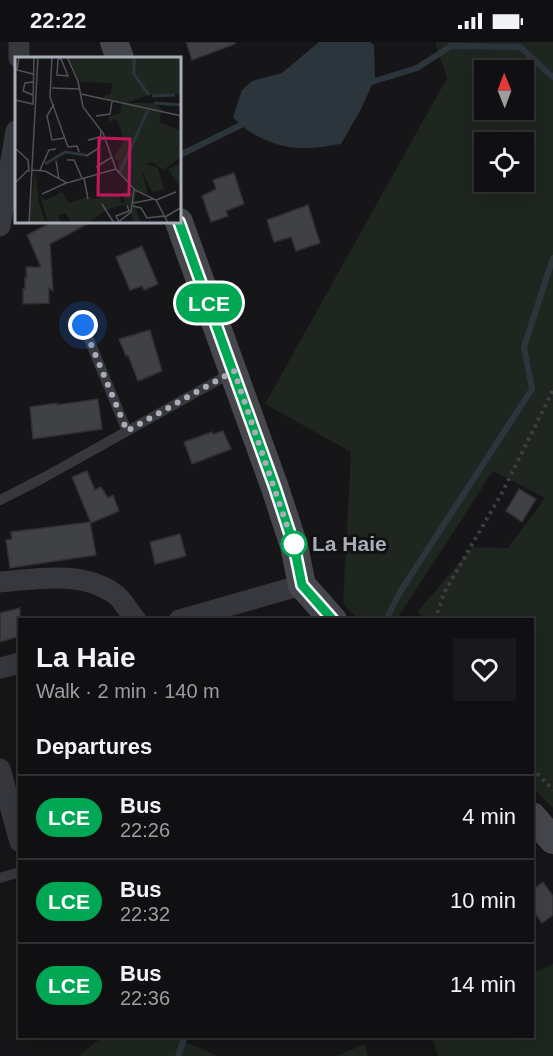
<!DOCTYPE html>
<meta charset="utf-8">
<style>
body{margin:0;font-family:Helvetica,sans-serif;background:#19191b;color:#f1f3f6;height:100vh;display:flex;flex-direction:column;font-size:22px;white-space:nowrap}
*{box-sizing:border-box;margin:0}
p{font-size:20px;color:#9c9d9f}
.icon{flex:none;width:33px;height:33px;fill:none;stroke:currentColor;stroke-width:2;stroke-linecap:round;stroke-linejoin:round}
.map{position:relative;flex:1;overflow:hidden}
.sheet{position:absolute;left:18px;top:576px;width:516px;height:420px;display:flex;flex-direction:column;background:#101012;border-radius:0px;box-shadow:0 6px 24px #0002,0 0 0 2px #303032}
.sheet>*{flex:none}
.badge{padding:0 12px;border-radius:20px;font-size:21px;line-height:39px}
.needle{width:39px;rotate:359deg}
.buttons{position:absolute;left:474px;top:18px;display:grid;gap:12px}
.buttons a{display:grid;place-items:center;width:60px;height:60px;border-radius:0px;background:#101012;box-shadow:0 6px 24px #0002,0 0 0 2px #303032;font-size:30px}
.you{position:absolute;width:30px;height:30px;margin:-15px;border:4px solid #fff;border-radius:50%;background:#1a73e8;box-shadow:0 0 0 9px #1a73e833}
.map>.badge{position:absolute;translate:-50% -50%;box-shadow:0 0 0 3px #fff}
h2{padding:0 18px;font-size:22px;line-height:54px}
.round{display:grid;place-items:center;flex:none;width:63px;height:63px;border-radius:0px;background:#19191b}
.head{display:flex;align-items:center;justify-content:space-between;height:102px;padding:0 18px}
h1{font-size:28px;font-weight:600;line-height:45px}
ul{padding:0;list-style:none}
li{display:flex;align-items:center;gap:18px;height:84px;padding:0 18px;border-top:2px solid #303032}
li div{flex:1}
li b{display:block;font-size:22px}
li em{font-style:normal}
li .badge{min-width:66px;font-weight:700;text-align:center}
.status{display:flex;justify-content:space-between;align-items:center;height:42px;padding:0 30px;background:#101012;direction:ltr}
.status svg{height:16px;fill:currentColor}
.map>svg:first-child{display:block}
</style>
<div class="status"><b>22:22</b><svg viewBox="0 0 49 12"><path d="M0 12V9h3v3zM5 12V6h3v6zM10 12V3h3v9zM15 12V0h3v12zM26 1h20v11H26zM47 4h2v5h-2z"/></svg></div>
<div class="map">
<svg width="553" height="1014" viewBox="0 0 553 1014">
<rect width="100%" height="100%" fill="#161618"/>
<g fill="#1e261f" fill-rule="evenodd">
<path d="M 435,0 L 553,0 L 553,766 L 533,746 L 532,578 L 423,577 L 418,569 L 473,505 L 508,506 L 545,456 L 493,429 L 397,577 L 358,577 L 343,562 L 351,410 L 265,362 L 447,36 ZM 524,28 L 524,68 L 484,68 L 484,28 ZM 484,100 L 524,100 L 524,140 L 484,140 Z"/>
<path d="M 553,922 L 553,1014 L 438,1014 L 432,995 L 532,994 L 533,931 Z"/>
<path d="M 104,994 L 174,995 L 218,1014 L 78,1014 Z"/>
<path d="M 365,1002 L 368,1014 L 336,1014 Z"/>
</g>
<path fill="#2c353c" d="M 319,0 L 370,0 L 374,3 L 375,36 L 361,67 L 341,102 C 331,103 320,106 309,106 C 282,108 250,95 233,75 L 242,48 L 252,39 L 282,31 Z"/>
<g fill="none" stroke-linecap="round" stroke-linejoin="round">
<g stroke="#2c353c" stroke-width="6">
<path d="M 365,42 L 417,26 L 451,4 L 520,5 L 553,35"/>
<path d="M 180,113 L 247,80"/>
<path d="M 386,578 L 400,550 L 532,347 L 524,305 L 553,216"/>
<path d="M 178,1014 L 185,994"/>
</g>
</g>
<g fill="#404145" stroke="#303034" stroke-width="1.5">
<path d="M 186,0 L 235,0 L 235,2 L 192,18 Z"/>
<path d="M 234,131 L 244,162 L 226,169 L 228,174 L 211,180 L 202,154 L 216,147 L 213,138 Z"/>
<path d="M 308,163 L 320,201 L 296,209 L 291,195 L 274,200 L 267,178 Z"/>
<path d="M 52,180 L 91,180 L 50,202 L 53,249 L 49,246 L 49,261 L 23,262 L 23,247 L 25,247 L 25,235 L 27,236 L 26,225 L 41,225 L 27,193 Z"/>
<path d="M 142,204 L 158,242 L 144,248 L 142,244 L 130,248 L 116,215 Z"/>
<path d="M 150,288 L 162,329 L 138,339 L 128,313 L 126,314 L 119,297 Z"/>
<path d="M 98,357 L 102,387 L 33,397 L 30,365 L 57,361 L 57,363 Z"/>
<path d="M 223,389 L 231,407 L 192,422 L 184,400 L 212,390 L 213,392 Z"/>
<path d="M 87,429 L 95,448 L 101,445 L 108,456 L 113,453 L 119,469 L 91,481 L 72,435 Z"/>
<path d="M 519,447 L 536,457 L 522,480 L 506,469 Z"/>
<path d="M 90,480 L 96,513 L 10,526 L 6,498 L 12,497 L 11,490 Z"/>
<path d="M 180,492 L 186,514 L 155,522 L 150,500 Z"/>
<path d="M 20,566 L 20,594 L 0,600 L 0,571 Z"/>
<path d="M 543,840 L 553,854 L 553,873 L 542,881 L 532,867 L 532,848 Z"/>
</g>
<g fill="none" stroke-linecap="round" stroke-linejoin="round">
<g stroke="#3d3f44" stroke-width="4" stroke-dasharray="3 4.5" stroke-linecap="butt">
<path d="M 435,578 L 444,551 L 503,449 L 553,348"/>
<path d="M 532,726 L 553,748"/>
</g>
<g stroke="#37383d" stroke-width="10">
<path d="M 83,283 L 127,389"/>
<path d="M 0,458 L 45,435 L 231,331"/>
<path d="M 0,836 L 20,830"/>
</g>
<g stroke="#37383d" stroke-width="21">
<path d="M 19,16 L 19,0"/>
<path d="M 0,184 L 16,89"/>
<path d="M 0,540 C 39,537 81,528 115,552 C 123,558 129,570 136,578"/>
<path d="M 179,578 L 302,543"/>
<path d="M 0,626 L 20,621"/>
<path d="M 0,727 L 20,800"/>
</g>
<g stroke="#45474d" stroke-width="28">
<path d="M 114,0 L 120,16"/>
<path d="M 179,180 L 275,446 L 294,504 L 302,543 L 333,578"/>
<path d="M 532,774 L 553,798"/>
</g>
</g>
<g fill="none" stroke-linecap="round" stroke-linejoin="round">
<g stroke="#fff" stroke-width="14">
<path id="line" d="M 179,180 L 275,446 L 294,504 L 302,543 L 333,578"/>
</g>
<use href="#line" stroke="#00a754" stroke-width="9"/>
<path stroke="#a8adb8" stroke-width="6" stroke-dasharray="0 10.8" d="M 83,283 L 127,389 L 234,329 L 294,504 L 294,502"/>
</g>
<circle fill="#fff" stroke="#00a754" stroke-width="3" cx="294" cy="502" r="12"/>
<g text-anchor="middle" stroke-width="6" stroke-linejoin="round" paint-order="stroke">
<g font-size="21" font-weight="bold" fill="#a8adb8" stroke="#111113" text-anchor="start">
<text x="312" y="509">La Haie</text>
</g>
</g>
<g transform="translate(15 15)">
<rect width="166" height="166" fill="#161618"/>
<path d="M 53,0 L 166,0 L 166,37 L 134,38 L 112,46 L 138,46 L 147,52 L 144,65 L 166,74 L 166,100 L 148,113 L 138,105 L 130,107 L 143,111 L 149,133 L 137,135 L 126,112 L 133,137 L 122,134 L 103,113 L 104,104 L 99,101 L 109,83 L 103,65 L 99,62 L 94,67 L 94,59 L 105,57 L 107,46 L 90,42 L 89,39 L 96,37 L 97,26 L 65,25 ZM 164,107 L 166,111 L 166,132 L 153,112 ZM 20,114 L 24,147 L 31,166 L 13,166 ZM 118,132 L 122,135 L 119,146 L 126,166 L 119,166 L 113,147 L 93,152 L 72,166 L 56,166 L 51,156 L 43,158 L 46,166 L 33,166 L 25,138 L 30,143 L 47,135 L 54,146 L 72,140 L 82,142 L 91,136 L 104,137 L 106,146 L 110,145 L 107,136 Z" fill="#1e261f"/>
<path fill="none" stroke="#2c353c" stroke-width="3" d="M 119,0 L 119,17 L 134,38M 137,39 L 160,38M 139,46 L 167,48M 30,107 L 50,95 L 71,98M 105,115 L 133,53"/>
<path fill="none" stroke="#505258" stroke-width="1.5" d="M 4,0 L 2,13 L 18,17M 37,0 L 35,40 L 53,90 L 62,89 L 64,95M 52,0 L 63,24 L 68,50 L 88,76 L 101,112 L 120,133 L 141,143 L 153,166M 43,2 L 46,2 L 53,19 L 42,18 ZM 18,25 L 10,26 L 8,34 L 18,38M 37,31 L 65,32M 66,37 L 167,59M 0,43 L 18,47 L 19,0M 39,47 L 32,59 L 37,83 L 50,81M 81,59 L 95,57 L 97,45M 79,82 L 73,83 L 85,80M 0,91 L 13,103 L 14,115M 71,99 L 84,91 L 86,74M 52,103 L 59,103 L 67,121M 41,104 L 44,122M 81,110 L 97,100M 17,113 L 30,114 L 52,126 L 101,112M 25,113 L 34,93 L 41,92M 69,121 L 73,142M 0,126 L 13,113M 27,137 L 51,126M 141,143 L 161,135M 118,146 L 139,142M 87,147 L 99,166M 118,149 L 126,151 L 132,161 L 149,159M 150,160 L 167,150M 104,165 L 101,159 L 114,154 L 112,148M 14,166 L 23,0M 102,166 L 116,155 L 119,132"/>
<path fill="#c2185b" fill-opacity="0.15" stroke="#c2185b" stroke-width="3" d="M 84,81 L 115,82 L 114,138 L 83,138 Z"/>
<rect width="166" height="166" fill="none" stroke="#a8adb8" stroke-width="3"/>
</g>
</svg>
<div class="buttons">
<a><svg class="needle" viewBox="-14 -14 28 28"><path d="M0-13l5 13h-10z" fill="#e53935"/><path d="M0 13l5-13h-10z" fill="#9c9d9f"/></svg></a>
<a><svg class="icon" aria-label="locate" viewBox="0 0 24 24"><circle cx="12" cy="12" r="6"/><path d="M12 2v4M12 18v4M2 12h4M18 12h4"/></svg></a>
</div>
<div class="you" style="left:83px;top:283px"></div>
<b class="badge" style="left:209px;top:261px;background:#00a754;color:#fff">LCE</b>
<section class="sheet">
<div class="head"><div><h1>La Haie</h1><p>Walk · 2 min · 140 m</p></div><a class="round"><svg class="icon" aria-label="heart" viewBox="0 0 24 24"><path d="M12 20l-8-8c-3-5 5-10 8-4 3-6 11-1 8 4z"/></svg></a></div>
<h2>Departures</h2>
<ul>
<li><span class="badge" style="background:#00a754;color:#fff">LCE</span><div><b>Bus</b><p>22:26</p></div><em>4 min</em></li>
<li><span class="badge" style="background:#00a754;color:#fff">LCE</span><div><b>Bus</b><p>22:32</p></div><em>10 min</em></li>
<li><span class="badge" style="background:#00a754;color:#fff">LCE</span><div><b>Bus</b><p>22:36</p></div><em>14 min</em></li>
</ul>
</section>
</div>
